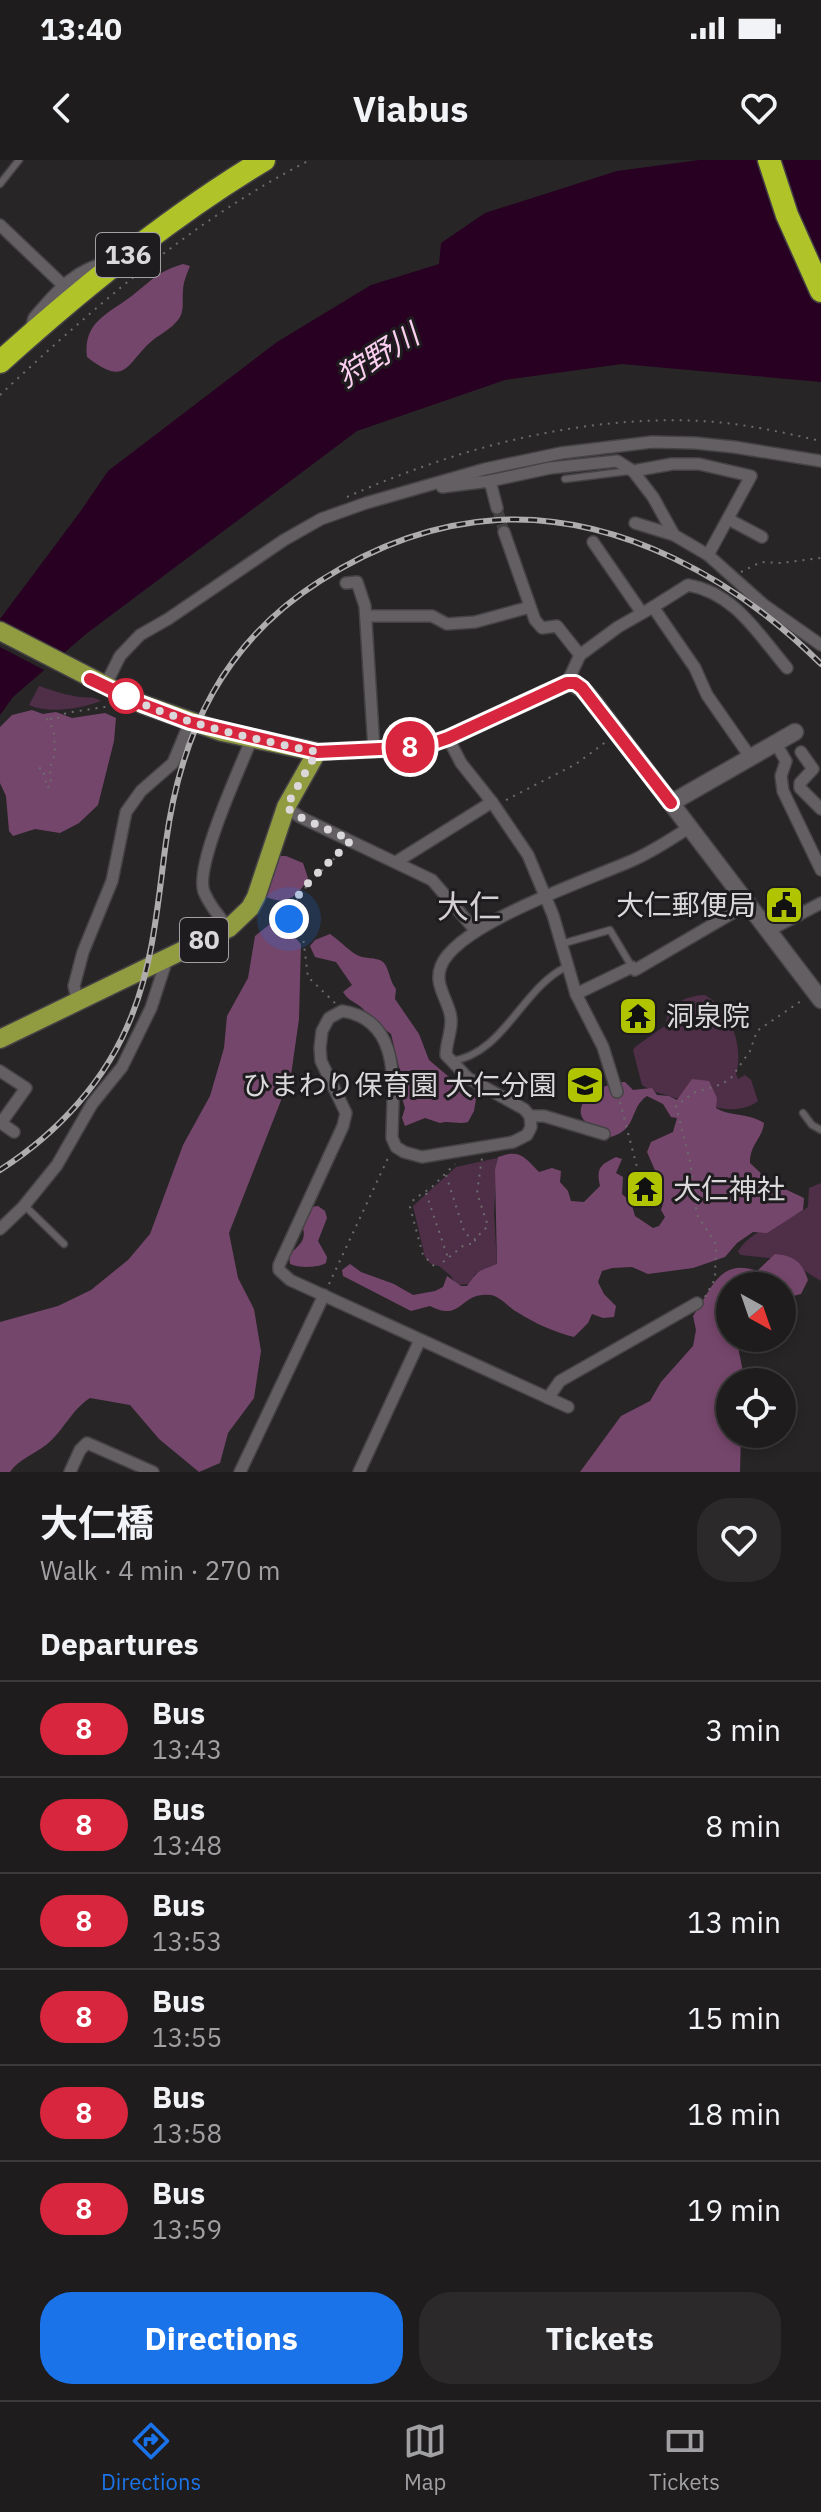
<!DOCTYPE html>
<meta charset="utf-8">
<style>
body{margin:0;font-family:"IBM Plex Sans","Noto Sans JP",sans-serif;background:#2b292a;color:#f1f3f6;height:100vh;display:flex;flex-direction:column;font-size:30px;white-space:nowrap}
*{box-sizing:border-box;margin:0}
p{font-size:26px;color:#a1a1a4}
.icon{flex:none;width:44px;height:44px;fill:none;stroke:currentColor;stroke-width:2;stroke-linecap:round;stroke-linejoin:round}
.map{position:relative;height:1312px;overflow:hidden}
.details{display:flex;flex-direction:column;background:#1e1c1d;flex:1}
.details>*{flex:none}
.badge{padding:0 16px;border-radius:26px;font-size:28px;line-height:52px}
.needle{width:52px;rotate:140deg}
.controls{position:absolute;left:716px;top:1112px;display:grid;gap:16px}
.controls a{display:grid;place-items:center;width:80px;height:80px;border-radius:50%;background:#1e1c1d;box-shadow:0 4px 12px #0003,0 0 0 2px #3c3a3b;font-size:40px}
.you{position:absolute;width:40px;height:40px;margin:-20px;border:6px solid #fff;border-radius:50%;background:#1a73e8;box-shadow:0 0 0 12px #1a73e833}
.map>.badge{position:absolute;translate:-50% -50%;box-shadow:0 0 0 4px #fff}
h2{padding:0 40px;font-size:30px;line-height:72px}
.round{display:grid;place-items:center;flex:none;width:84px;height:84px;border-radius:32px;background:#2b292a}
.overview{display:flex;align-items:center;justify-content:space-between;height:136px;padding:0 40px}
h1{font-size:38px;font-weight:700;line-height:60px}
.primary-button{display:flex;gap:16px;margin-top:auto;padding:16px 40px}
.primary-button a{flex:1;height:92px;border-radius:32px;background:#1a73e8;color:#fff;font-size:32px;font-weight:700;line-height:92px;text-align:center}
.primary-button a+a{background:#2b292a;color:#f1f3f6}
ul{padding:0;list-style:none}
li{display:flex;align-items:center;gap:24px;height:96px;padding:0 40px;border-top:2px solid #3c3a3b}
li div{flex:1}
li b{display:block;font-size:30px}
li em{font-style:normal}
li .badge{min-width:88px;font-weight:700;text-align:center}
.status{display:flex;justify-content:space-between;align-items:center;height:56px;padding:0 40px;background:#1e1c1d;direction:ltr}
.status svg{height:22px;fill:currentColor}
header{display:flex;justify-content:space-between;align-items:center;height:104px;padding:0 40px;background:#1e1c1d;font-size:36px;font-weight:700}
.dock{display:flex;justify-content:space-around;align-items:center;height:112px;border-top:2px solid #3c3a3b;background:#1e1c1d;font-size:22px;color:#a1a1a4}
.dock a{display:grid;justify-items:center;gap:4px}
.dock .current{color:#1a73e8}
.map>svg:first-child{display:block}
</style>
<div class="status"><b>13:40</b><svg viewBox="0 0 49 12"><path d="M0 12V9h3v3zM5 12V6h3v6zM10 12V3h3v9zM15 12V0h3v12zM26 1h20v11H26zM47 4h2v5h-2z"/></svg></div>
<header><svg class="icon" aria-label="back" viewBox="0 0 24 24"><path d="M15 5l-7 7 7 7"/></svg>Viabus<svg class="icon" aria-label="heart" viewBox="0 0 24 24"><path d="M12 20l-8-8c-3-5 5-10 8-4 3-6 11-1 8 4z"/></svg></header>
<div class="map">
<svg width="821" height="1312" viewBox="0 0 821 1312">
<rect width="100%" height="100%" fill="#282527"/>
<g fill="#4f2f48">
<path d="M 39,526 C 51,530 62,534 74,536 C 84,539 92,535 101,541 C 79,549 50,554 29,545 Z"/>
<path d="M 705,835 C 731,850 744,887 736,914 L 738,919 L 745,915 L 751,920 L 758,941 C 751,947 738,950 728,949 C 712,948 653,934 642,925 L 633,890 L 635,887 L 666,865 C 667,843 686,836 705,835 Z"/>
<path d="M 497,998 L 494,1053 L 497,1105 L 495,1108 L 475,1114 L 470,1124 L 456,1125 L 451,1116 L 439,1106 L 431,1104 L 425,1097 L 413,1046 L 456,1007 Z"/>
<path d="M 821,1023 L 821,1121 L 787,1100 L 741,1095 L 738,1092 C 750,1068 787,1063 808,1047 L 809,1028 Z"/>
</g>
<g fill="#75466b">
<path d="M 183,104 L 190,106 C 187,114 183,122 183,131 C 182,140 184,146 181,155 C 176,166 162,173 153,180 C 126,202 128,229 87,197 C 83,163 106,155 129,138 C 152,121 154,113 183,104 Z"/>
<path d="M 32,550 L 43,554 L 56,552 L 72,558 L 105,553 L 116,558 L 114,581 L 98,645 L 79,663 L 60,673 L 35,669 L 13,676 L 9,671 L 6,636 L 0,623 L 0,567 L 12,555 Z"/>
<path d="M 277,696 L 286,696 L 303,703 L 308,718 C 298,738 283,747 263,735 Z"/>
<path d="M 270,764 L 289,771 L 301,784 L 299,859 L 291,915 L 229,1073 L 238,1118 L 254,1149 L 261,1191 L 254,1238 L 228,1273 L 220,1303 L 199,1312 L 159,1279 L 130,1245 L 90,1238 C 71,1250 63,1272 46,1285 C 33,1295 19,1299 10,1312 L 0,1312 L 0,1162 L 58,1146 L 91,1130 L 128,1100 L 150,1074 L 183,985 L 210,936 L 224,888 L 227,856 L 248,818 L 255,776 Z"/>
<path d="M 330,774 C 341,781 351,794 362,797 C 370,799 382,797 386,806 C 390,814 390,821 396,829 L 395,839 L 419,874 L 429,900 L 455,922 L 469,930 L 476,939 L 474,951 L 468,962 C 458,965 450,960 440,963 L 425,958 L 405,966 L 402,958 L 405,948 L 400,931 L 400,911 L 391,874 C 380,866 373,860 364,850 C 357,842 349,842 343,832 L 352,825 L 336,802 L 315,797 L 310,786 L 315,780 Z"/>
<path d="M 692,919 L 709,921 L 717,938 L 716,948 C 730,957 746,952 764,963 C 762,980 750,983 750,1003 L 770,1022 L 804,1038 L 803,1050 L 767,1073 L 753,1072 L 737,1083 L 725,1097 L 693,1108 L 648,1114 L 632,1107 L 612,1108 L 602,1111 L 598,1122 L 604,1134 L 616,1146 L 614,1157 L 603,1158 L 592,1154 L 588,1163 L 574,1177 C 554,1172 534,1163 517,1152 C 508,1147 501,1137 491,1135 C 459,1131 463,1163 430,1146 L 411,1151 L 343,1116 L 342,1110 L 350,1104 L 361,1112 L 394,1124 L 413,1135 L 435,1131 L 443,1127 L 447,1116 L 461,1126 L 467,1126 C 480,1108 478,1112 497,1104 L 495,1010 L 498,997 C 520,989 524,997 539,1012 L 552,1008 L 561,1011 L 560,1022 L 568,1031 L 571,1041 L 584,1042 L 600,1026 C 596,1008 600,1005 616,997 L 622,999 L 616,1013 L 623,1017 L 622,1034 L 631,1042 L 635,1056 L 653,1068 L 659,1066 L 665,1057 L 661,1050 L 664,1040 L 659,1037 L 661,1024 L 647,992 L 651,982 L 673,972 L 677,958 L 671,957 L 663,944 L 647,936 C 629,948 638,969 611,977 C 603,971 589,967 583,959 C 571,939 609,921 625,922 L 633,930 L 652,928 L 657,935 L 669,936 L 677,940 Z"/>
<path d="M 318,1046 L 325,1051 L 327,1058 L 318,1081 L 327,1097 L 326,1103 C 317,1108 299,1108 290,1104 L 289,1095 C 298,1086 308,1080 302,1066 L 311,1047 Z"/>
<path d="M 775,1094 C 795,1096 802,1102 808,1120 L 801,1134 L 782,1139 L 782,1126 L 730,1126 L 730,1178 L 741,1178 L 738,1187 L 745,1222 L 730,1222 L 730,1274 L 741,1274 L 740,1312 L 580,1312 L 621,1256 L 650,1241 L 661,1222 L 693,1186 L 696,1170 L 693,1156 C 711,1131 719,1097 757,1111 Z"/>
</g>
<path fill="#280022" d="M 699,0 L 821,0 L 821,222 L 622,204 L 505,220 L 357,271 L 86,474 L 13,537 L 0,555 L 0,459 L 80,352 L 108,311 L 277,182 L 371,125 L 439,104 L 441,83 L 485,53 L 617,11 Z"/>
<path fill="#282527" d="M 0,460 L 66,496 L 48,512 L 0,487 Z"/>
<g fill="none" stroke-linecap="round" stroke-linejoin="round">
<path stroke="#434042" stroke-width="11" stroke-dasharray="11 5.5" stroke-linecap="butt" d="M 497,348 L 504,372"/>
<g stroke="#454345" stroke-width="9">
<g id="lane">
<path d="M 0,24 L 19,0"/>
<path d="M 565,319 L 629,311"/>
<path d="M 561,784 L 610,770 L 632,807"/>
<path d="M 451,901 C 503,895 522,828 566,807"/>
<path d="M 803,953 L 812,965 L 821,970"/>
<path d="M 24,1045 L 64,1084"/>
</g>
</g>
<g stroke="#454345" stroke-width="14">
<g id="street">
<path d="M 0,65 L 63,125"/>
<path d="M 32,165 L 34,158 C 56,132 76,107 112,102"/>
<path d="M 633,311 L 653,337 L 674,375 L 708,395 L 764,445 L 821,485"/>
<path d="M 490,321 L 550,308 L 617,301 L 633,311 L 672,304 L 699,304 L 751,316 L 708,395"/>
<path d="M 442,327 L 490,321 L 497,348"/>
<path d="M 728,359 L 762,377"/>
<path d="M 635,363 L 674,375"/>
<path d="M 504,372 L 535,460 L 542,468 L 557,466 L 580,495 L 567,523"/>
<path d="M 593,382 L 642,453"/>
<path d="M 346,423 L 357,422 L 365,446 L 374,589"/>
<path d="M 653,447 L 688,425 C 735,433 758,474 787,508"/>
<path d="M 366,456 L 432,456 L 447,464 L 475,462 L 530,447"/>
<path d="M 580,495 L 618,467 L 653,447 L 695,508 L 707,535 L 751,598"/>
<path d="M 105,526 L 120,496 L 140,475 L 168,459 L 284,380 L 321,359 L 366,343 L 485,309 L 561,293 L 652,282 L 695,283 L 734,287 L 821,301"/>
<path d="M 448,578 L 461,603 L 492,642 L 528,695 L 553,755 L 576,834 L 603,887 L 617,932"/>
<path d="M 776,584 L 786,601 L 781,616 L 783,631 L 821,710"/>
<path d="M 801,592 L 813,609 L 800,623 L 800,628 L 821,649"/>
<path d="M 286,647 L 300,657 L 432,720 L 475,770"/>
<path d="M 396,702 L 492,642"/>
<path d="M 229,768 C 220,758 209,744 204,732 C 194,706 241,606 252,578"/>
<path d="M 768,771 L 821,743"/>
<path d="M 576,834 L 632,807 L 635,810 L 748,744"/>
<path d="M 78,843 L 74,826 L 83,792 L 112,721 L 126,652 L 141,631 L 173,603 L 190,562"/>
<path d="M 0,911 L 26,928 L 1,963 L 14,972"/>
<path d="M 530,956 L 544,956 L 604,974"/>
<path d="M 0,1069 L 23,1047 L 57,1005 L 92,944 L 122,907 L 151,848 L 167,799"/>
<path d="M 548,1238 L 560,1221 L 697,1143"/>
<path d="M 568,1247 L 290,1120 L 279,1110 L 279,1105 L 343,966 L 346,953 L 321,901 L 320,888 L 322,871 L 329,858 L 342,851 C 405,860 392,934 392,978 L 396,987 L 404,992 L 422,997 L 513,982 L 527,975 L 531,967 L 530,956 L 524,949 L 468,918 L 446,895 C 446,881 454,867 450,853 C 446,837 434,823 441,806 C 457,764 588,720 631,701 C 652,692 671,679 690,667"/>
<path d="M 70,1312 L 80,1290 L 87,1283 L 153,1312"/>
<path d="M 240,1312 L 324,1135"/>
<path d="M 359,1312 L 420,1180"/>
</g>
</g>
<g stroke="#454345" stroke-width="19">
<g id="secondary">
<path d="M 317,592 L 422,587 L 448,578 L 567,523 C 585,524 596,546 607,559 L 821,840"/>
<path d="M 671,643 L 795,572"/>
</g>
</g>
<g stroke="#454345" stroke-width="21">
<path id="primary" d="M 0,471 L 142,544 L 222,572 L 317,592 L 286,647 L 256,737 L 250,748 L 229,768 L 0,879"/>
</g>
<g stroke="#454345" stroke-width="25">
<g id="highway">
<path d="M 769,0 L 787,55 L 821,131"/>
<path d="M 0,202 C 82,128 169,57 264,0"/>
</g>
</g>
<g stroke="#6d6b6d" stroke-width="2" stroke-dasharray="2 6" stroke-linecap="butt">
<path d="M 0,235 C 94,147 194,59 310,0"/>
<path d="M 347,337 C 457,288 580,255 701,261 C 742,263 781,272 821,281"/>
<path d="M 741,412 L 761,402 L 781,403 L 821,398"/>
<path d="M 39,608 L 43,609 L 47,628 L 51,625 L 50,607 L 55,594 L 54,571 L 46,557 L 55,560 L 66,553 L 111,546"/>
<path d="M 506,640 L 576,604 L 607,581"/>
<path d="M 335,843 L 308,817 L 303,777 L 289,759 L 290,750 L 308,724 L 342,691"/>
<path d="M 620,942 L 638,1011"/>
<path d="M 446,1015 L 465,1074 L 475,1079"/>
<path d="M 426,1033 L 448,1098"/>
<path d="M 443,1102 L 464,1085 L 475,1083 L 475,1079 L 488,1066 L 477,1033 L 482,998"/>
<path d="M 434,1106 L 423,1095 L 410,1047 L 414,1039 L 431,1028 L 455,1004"/>
<path d="M 329,1124 L 389,996"/>
<path d="M 705,1137 L 715,1119 L 716,1084 L 697,1055 L 690,1001 L 676,946 L 693,933 L 722,924 L 731,918 L 750,891 L 757,871 L 804,839"/>
</g>
<use href="#lane" stroke="#635f62" stroke-width="6"/>
<use href="#street" stroke="#635f62" stroke-width="11"/>
<use href="#secondary" stroke="#635f62" stroke-width="16"/>
<use href="#primary" stroke="#919c40" stroke-width="18"/>
<use href="#highway" stroke="#b0c42a" stroke-width="22"/>
<g stroke="#afacae" stroke-width="6">
<path id="rail" d="M 0,1010 C 58,973 107,920 132,855 C 154,800 158,740 166,682 C 181,572 224,482 320,421 C 373,387 433,364 497,360 C 618,353 737,420 821,504"/>
</g>
<use href="#rail" stroke="#1e1c1e" stroke-width="3" stroke-dasharray="9" stroke-linecap="butt"/>
</g>
<g fill="none" stroke-linecap="round" stroke-linejoin="round">
<g stroke="#fff" stroke-width="18">
<path id="line" d="M 90,519 L 142,544 L 190,562 L 317,592 L 422,587 L 448,578 L 567,523 L 575,523 L 582,528 L 671,643"/>
</g>
<use href="#line" stroke="#d7263d" stroke-width="12"/>
<path stroke="#dad8da" stroke-width="8" stroke-dasharray="0 14.4" d="M 126,536 L 123,535 C 184,565 251,578 317,592 L 286,647 L 300,657 L 351,680 C 333,701 290,732 289,759"/>
</g>
<defs>
<g id="civic-square" transform="scale(2)"><rect x="-9" y="-9" width="18" height="18" rx="4" fill="#b0c500" stroke="#1e1c1e"/><path d="M-.6-6.5H3V-4.5H.6V-3L4-1V1h2V6H-6V1h2V-1L-.6-3ZM-1.2 2.5V6h2.4V2.5Z" fill="#111"/></g>
<g id="temple-square" transform="scale(2)"><rect x="-9" y="-9" width="18" height="18" rx="4" fill="#b0c500" stroke="#1e1c1e"/><path d="M0-6L5-2H3V0L6.5 2.5H4V6H1.5V3h-3V6H-4V2.5H-6.5L-3 0V-2H-5Z" fill="#111"/></g>
<g id="school-square" transform="scale(2)"><rect x="-9" y="-9" width="18" height="18" rx="4" fill="#b0c500" stroke="#1e1c1e"/><path d="M0-5L7-2L0 1L-7-2ZM-4 1L0 2.5L4 1V4Q0 6-4 4Z" fill="#111"/></g>
</defs>
<g fill-rule="evenodd">
<use href="#civic-square" x="784" y="745"/>
<use href="#temple-square" x="638" y="856"/>
<use href="#school-square" x="585" y="925"/>
<use href="#temple-square" x="645" y="1029"/>
</g>
<circle fill="#fff" stroke="#d7263d" stroke-width="4" cx="126" cy="536" r="16"/>
<g text-anchor="middle" stroke-width="6" stroke-linejoin="round" paint-order="stroke">
<g fill="#1e1c1e" stroke="#a2a0a2" stroke-width="2">
<rect x="96" y="73" width="64" height="44" rx="6"/>
<rect x="180" y="758" width="48" height="44" rx="6"/>
</g>
<g font-size="26" font-weight="bold" fill="#dad8da">
<text x="128" y="104">136</text>
<text x="204" y="789">80</text>
</g>
<g font-size="28" fill="#dad8da" stroke="#1e1c1e" text-anchor="end">
<text x="756" y="755">大仁郵便局</text>
<text x="666" y="866" text-anchor="start">洞泉院</text>
<text x="557" y="935">ひまわり保育園 大仁分園</text>
<text x="673" y="1039" text-anchor="start">大仁神社</text>
</g>
<g font-size="30" font-style="italic" fill="#fbcef0" stroke="#1e1c1e">
<text transform="translate(378 196) rotate(-32)" y="10">狩野川</text>
</g>
<g font-size="32" fill="#d3cfd2" stroke="#1e1c1e">
<text x="469" y="758">大仁</text>
</g>
</g>
</svg>
<div class="controls">
<a><svg class="needle" viewBox="-14 -14 28 28"><path d="M0-13l5 13h-10z" fill="#e53935"/><path d="M0 13l5-13h-10z" fill="#a1a1a4"/></svg></a>
<a><svg class="icon" aria-label="locate" viewBox="0 0 24 24"><circle cx="12" cy="12" r="6"/><path d="M12 2v4M12 18v4M2 12h4M18 12h4"/></svg></a>
</div>
<div class="you" style="left:289px;top:759px"></div>
<b class="badge" style="left:410px;top:587px;background:#d7263d;color:#fff">8</b>
</div>
<section class="details">
<div class="overview"><div><h1>大仁橋</h1><p>Walk · 4 min · 270 m</p></div><a class="round"><svg class="icon" aria-label="heart" viewBox="0 0 24 24"><path d="M12 20l-8-8c-3-5 5-10 8-4 3-6 11-1 8 4z"/></svg></a></div>
<h2>Departures</h2>
<ul>
<li><span class="badge" style="background:#d7263d;color:#fff">8</span><div><b>Bus</b><p>13:43</p></div><em>3 min</em></li>
<li><span class="badge" style="background:#d7263d;color:#fff">8</span><div><b>Bus</b><p>13:48</p></div><em>8 min</em></li>
<li><span class="badge" style="background:#d7263d;color:#fff">8</span><div><b>Bus</b><p>13:53</p></div><em>13 min</em></li>
<li><span class="badge" style="background:#d7263d;color:#fff">8</span><div><b>Bus</b><p>13:55</p></div><em>15 min</em></li>
<li><span class="badge" style="background:#d7263d;color:#fff">8</span><div><b>Bus</b><p>13:58</p></div><em>18 min</em></li>
<li><span class="badge" style="background:#d7263d;color:#fff">8</span><div><b>Bus</b><p>13:59</p></div><em>19 min</em></li>
</ul>
<div class="primary-button"><a>Directions</a><a>Tickets</a></div>
</section>
<nav class="dock">
<a class="current"><svg class="icon" aria-label="directions" viewBox="0 0 24 24"><path d="M12 3l9 9-9 9-9-9zM9 14v-3h6M13 9l2 2-2 2"/></svg>Directions</a>
<a><svg class="icon" aria-label="map" viewBox="0 0 24 24"><path d="M3 6l6-2 6 2 6-2v14l-6 2-6-2-6 2zM9 4v14M15 6v14"/></svg>Map</a>
<a><svg class="icon" aria-label="tickets" viewBox="0 0 24 24"><path d="M3 7h18v10H3zM15 7v10"/></svg>Tickets</a>
</nav>
